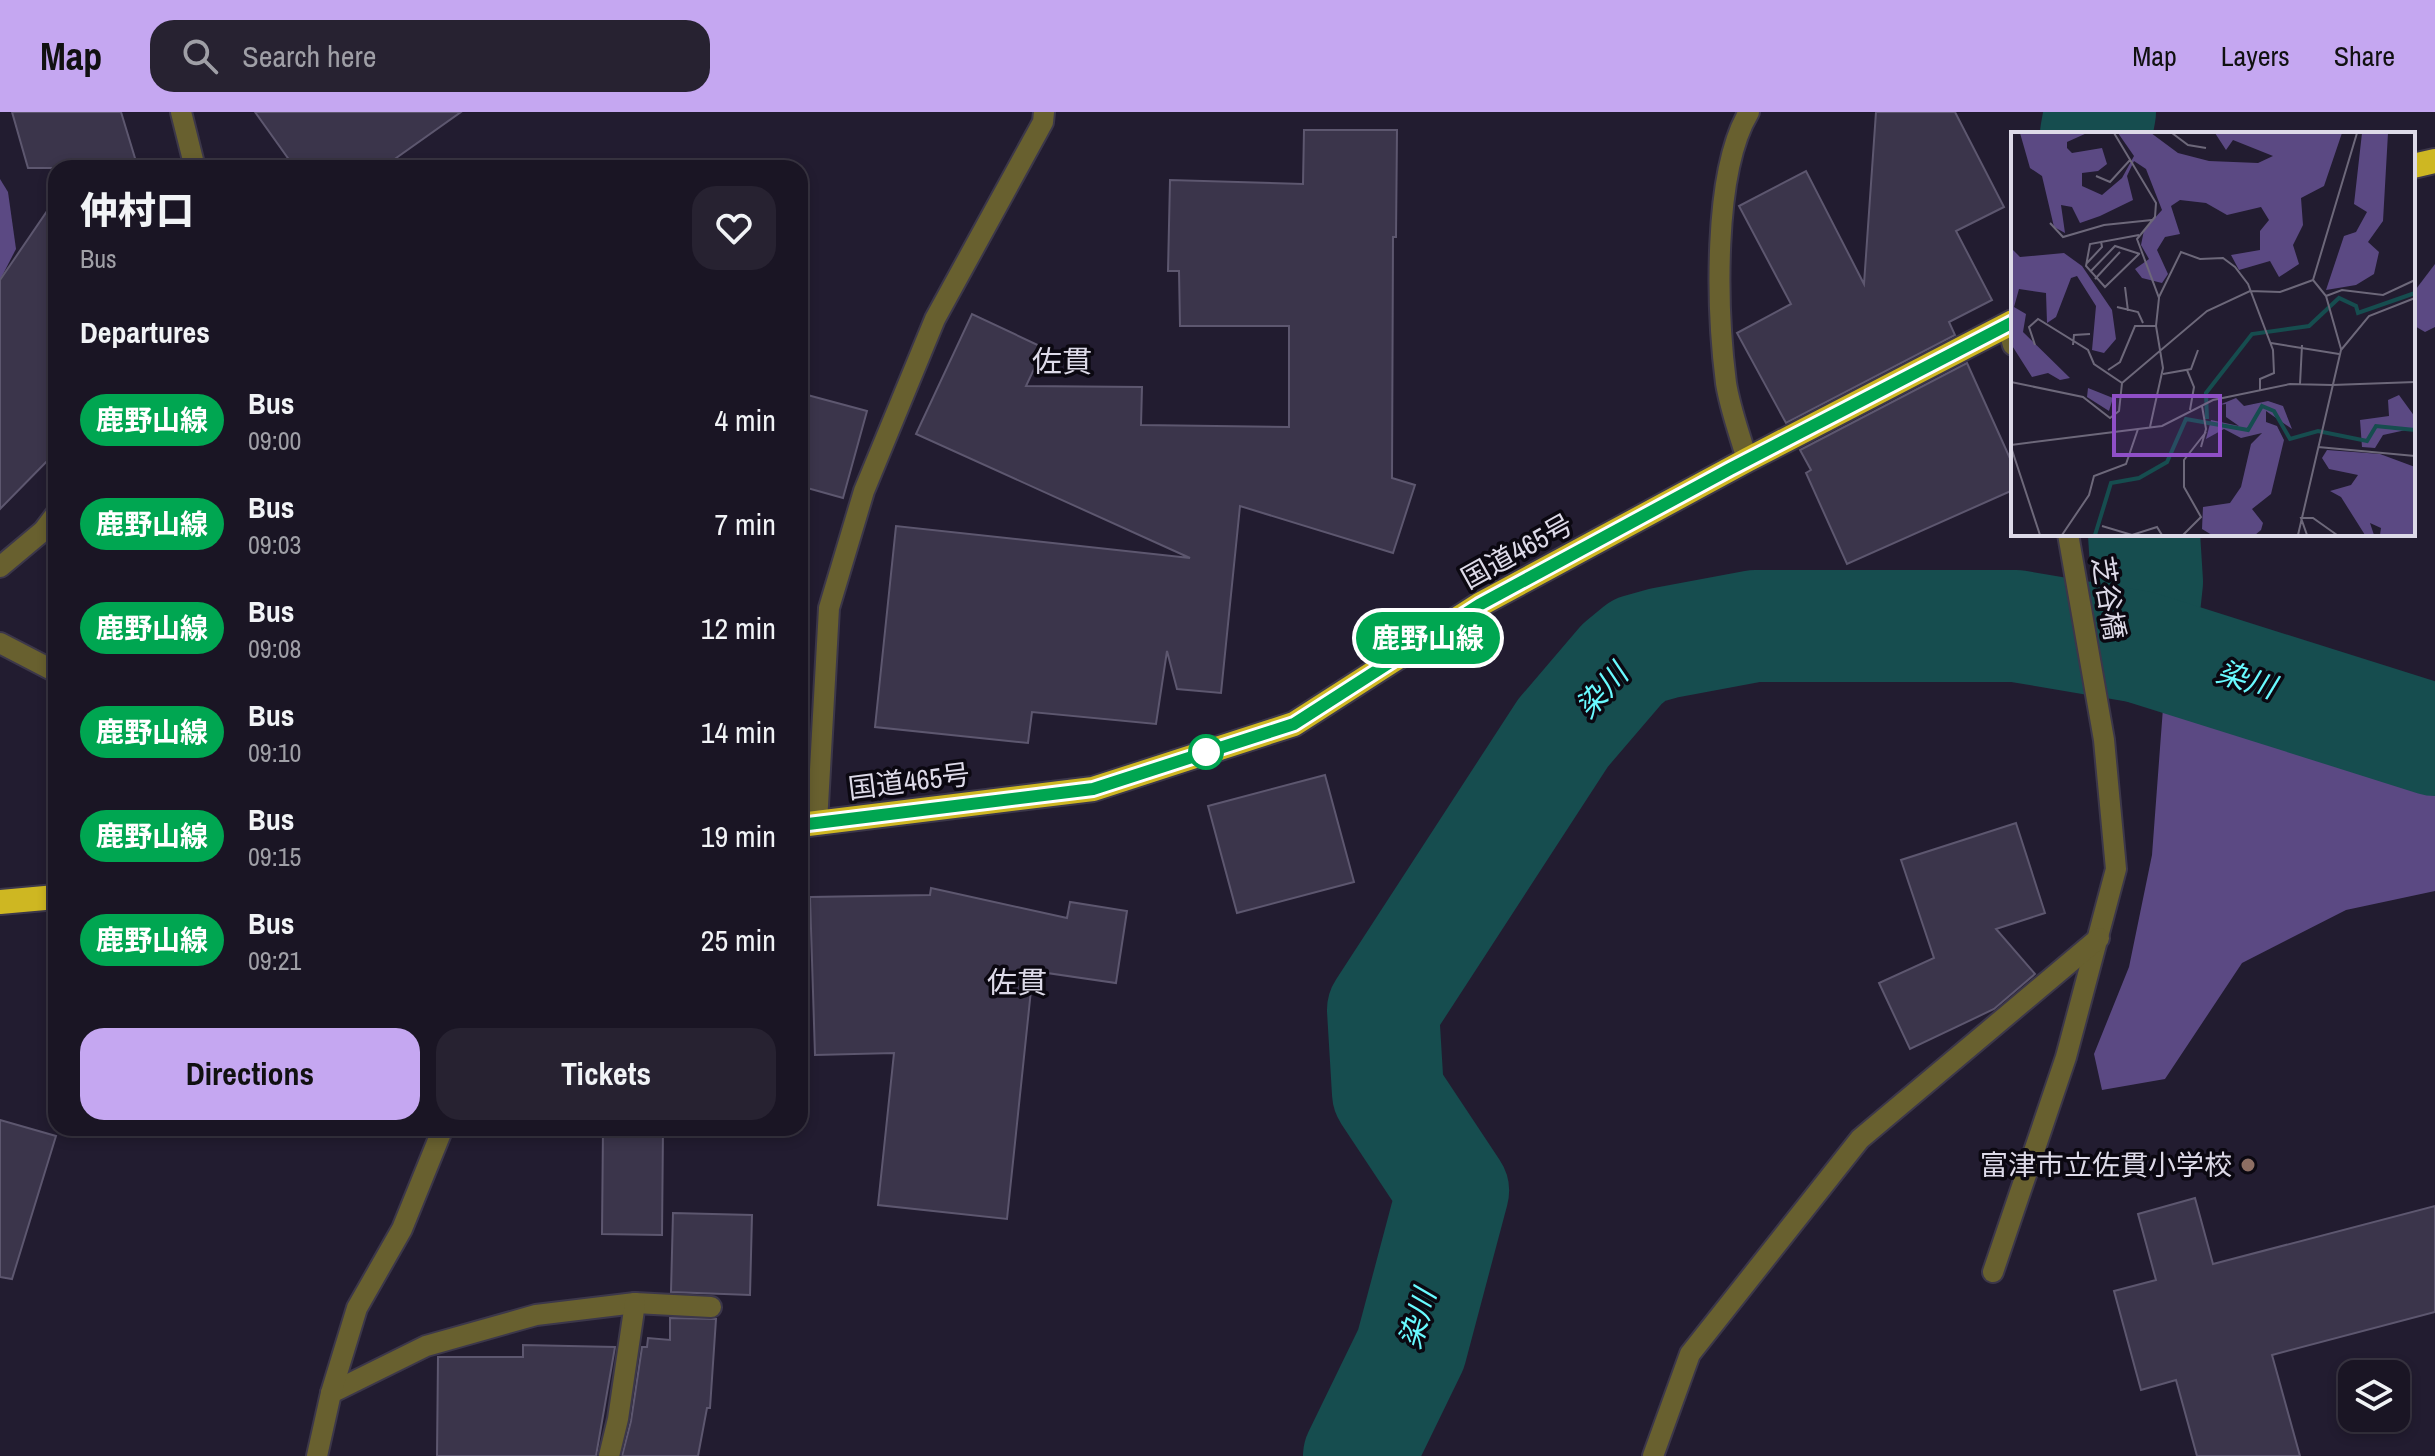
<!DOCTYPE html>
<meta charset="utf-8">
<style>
body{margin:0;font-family:"Archivo Narrow","Noto Sans JP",sans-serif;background:#272231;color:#f1f3f6;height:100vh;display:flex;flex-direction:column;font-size:30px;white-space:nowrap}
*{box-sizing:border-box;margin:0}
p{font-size:26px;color:#9f9fa6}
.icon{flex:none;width:44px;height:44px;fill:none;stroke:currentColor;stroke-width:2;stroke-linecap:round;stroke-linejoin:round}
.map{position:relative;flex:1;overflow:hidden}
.panel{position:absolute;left:48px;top:48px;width:760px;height:976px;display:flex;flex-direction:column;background:#1a1524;border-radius:24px;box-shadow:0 4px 12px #0003,0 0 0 2px #383441}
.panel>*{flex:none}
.badge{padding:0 16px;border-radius:26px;font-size:28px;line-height:52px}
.controls{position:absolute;left:2338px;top:1248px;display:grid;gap:16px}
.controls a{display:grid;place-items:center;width:72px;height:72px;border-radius:16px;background:#1a1524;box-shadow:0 4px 12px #0003,0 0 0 2px #383441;font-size:40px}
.map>.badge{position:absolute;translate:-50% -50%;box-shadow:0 0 0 4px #fff}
h2{padding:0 32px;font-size:30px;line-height:72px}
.round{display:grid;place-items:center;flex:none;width:84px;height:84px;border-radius:24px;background:#272231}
.summary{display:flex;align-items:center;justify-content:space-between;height:136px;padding:0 32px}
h1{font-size:38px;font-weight:800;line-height:60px}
.primary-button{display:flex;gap:16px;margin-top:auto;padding:16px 32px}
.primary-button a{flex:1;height:92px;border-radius:24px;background:#c5a7f1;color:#111;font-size:32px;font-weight:800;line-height:92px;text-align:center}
.primary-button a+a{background:#272231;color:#f1f3f6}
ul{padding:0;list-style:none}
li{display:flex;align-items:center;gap:24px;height:104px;padding:0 32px}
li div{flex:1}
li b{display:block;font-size:30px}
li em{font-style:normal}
li .badge{min-width:88px;font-weight:700;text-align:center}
header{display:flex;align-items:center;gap:48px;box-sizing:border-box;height:112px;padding:0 40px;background:#c5a7f1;color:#111}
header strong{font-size:38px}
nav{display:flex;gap:44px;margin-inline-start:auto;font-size:28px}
.search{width:560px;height:72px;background:#272231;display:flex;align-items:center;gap:20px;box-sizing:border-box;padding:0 28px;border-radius:24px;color:#9f9fa6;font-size:30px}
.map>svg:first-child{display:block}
</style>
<header>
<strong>Map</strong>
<div class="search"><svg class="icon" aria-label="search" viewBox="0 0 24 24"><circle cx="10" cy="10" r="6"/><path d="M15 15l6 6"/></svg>Search here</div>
<nav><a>Map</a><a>Layers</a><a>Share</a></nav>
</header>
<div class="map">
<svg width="2435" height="1344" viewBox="0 0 2435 1344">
<rect width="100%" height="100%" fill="#221c30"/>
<g fill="#5b4983">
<path d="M 0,67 L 8,80 L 16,137 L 0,168 Z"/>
<path d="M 2435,152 L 2435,215 L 2425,220 L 2413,213 L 2413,181 Z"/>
<path d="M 2210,555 L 2435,596 L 2435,779 L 2346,798 L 2242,851 L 2165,967 L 2102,978 L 2094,942 L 2129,855 L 2152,743 L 2163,596 Z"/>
</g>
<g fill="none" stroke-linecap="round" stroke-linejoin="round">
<g stroke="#164d4f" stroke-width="112">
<path d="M 2096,22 L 2100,0"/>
<path d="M 2140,535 L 2147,470 L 2144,422"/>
<path d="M 1359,1344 L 1411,1237 L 1453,1079 L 1388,981 L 1383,898 L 1563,621 L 1622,552 L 1639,538 L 1664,531 L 1755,514 L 2016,514 L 2140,535 L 2435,628"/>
</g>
</g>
<g fill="#3b354b" stroke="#5d576f" stroke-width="2">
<path d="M 12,0 L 121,0 L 138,56 L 28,56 Z"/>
<path d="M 255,0 L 461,0 L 382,56 L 295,56 Z"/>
<path d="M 1876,0 L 1955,0 L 2004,95 L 1956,119 L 1992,188 L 1949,210 L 1955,223 L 1786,311 L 1737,221 L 1791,192 L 1739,94 L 1806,59 L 1864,172 Z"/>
<path d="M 1304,18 L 1397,18 L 1396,125 L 1393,125 L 1392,366 L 1415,373 L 1393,441 L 1240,394 L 1221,581 L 1177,577 L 1167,539 L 1156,612 L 1032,600 L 1028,631 L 875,615 L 896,414 L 1190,446 L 916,322 L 972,202 L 1044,236 L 1026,274 L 1142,275 L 1141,313 L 1289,315 L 1289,214 L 1180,214 L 1179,159 L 1168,159 L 1170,68 L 1303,72 Z"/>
<path d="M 56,86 L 56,340 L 0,397 L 0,168 Z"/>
<path d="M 1967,251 L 2013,353 L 2013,378 L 1847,452 L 1806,361 L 1811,358 L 1800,338 Z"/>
<path d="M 800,281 L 867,299 L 843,386 L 800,374 Z"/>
<path d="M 1325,663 L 1354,770 L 1237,801 L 1208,694 Z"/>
<path d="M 2016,711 L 2045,801 L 1996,817 L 2035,862 L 1994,897 L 1910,937 L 1879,871 L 1934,846 L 1901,748 Z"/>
<path d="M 931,776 L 1067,806 L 1070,790 L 1127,799 L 1116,871 L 1033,859 L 1007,1107 L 878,1093 L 894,941 L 815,943 L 810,785 L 930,783 Z"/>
<path d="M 0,1008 L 56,1024 L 12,1167 L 0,1165 Z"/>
<path d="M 603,1016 L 663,1016 L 662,1123 L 602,1122 Z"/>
<path d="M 2195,1086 L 2213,1152 L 2435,1094 L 2435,1200 L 2272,1243 L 2300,1344 L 2197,1344 L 2176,1268 L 2141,1278 L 2114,1179 L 2156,1168 L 2138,1102 Z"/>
<path d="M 673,1101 L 752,1103 L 750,1183 L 671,1180 Z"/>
<path d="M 670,1206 L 716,1207 L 710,1296 L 707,1296 L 698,1344 L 622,1344 L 631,1309 L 642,1235 L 647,1235 L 648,1226 L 670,1228 Z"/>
<path d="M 523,1233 L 615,1235 L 596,1344 L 437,1344 L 438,1245 L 523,1245 Z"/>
</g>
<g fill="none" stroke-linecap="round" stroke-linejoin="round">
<g stroke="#3c374a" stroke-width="24">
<g id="street">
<path d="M 181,0 L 195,56"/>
<path d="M 2007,212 L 2013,233"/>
<path d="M 1747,348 C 1740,323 1730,297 1726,271 C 1717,201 1712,61 1749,0"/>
<path d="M 0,455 L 43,419 L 56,402"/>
<path d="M 0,531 L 56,560"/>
<path d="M 817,711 L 829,496 L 864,379 L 935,207 L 1043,10 L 1044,0"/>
<path d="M 1993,1160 L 2066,945 L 2116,757 L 2104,628 L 2068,422"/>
<path d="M 331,1281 L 426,1234 L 536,1203 L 635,1191 L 711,1195"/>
<path d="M 317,1344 L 331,1281 L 357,1196 L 402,1117 L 443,1016"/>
<path d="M 609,1344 L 618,1307 L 635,1191"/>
<path d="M 1653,1344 L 1690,1242 L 1860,1027 L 2099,826"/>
</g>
</g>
<g stroke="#3c374a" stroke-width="28">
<g id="highway">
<path d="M 2413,54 L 2435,49"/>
<path d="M 800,713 L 1093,677 L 1294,612 L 1479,493 L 1747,348 L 2013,210"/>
<path d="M 0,790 L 56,785"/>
</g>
</g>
<use href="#street" stroke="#68602f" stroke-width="20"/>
<use href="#highway" stroke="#ceb722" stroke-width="24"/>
</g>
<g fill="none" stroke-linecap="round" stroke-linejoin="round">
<g stroke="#fff" stroke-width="18">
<path id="line" d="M 800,713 L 1093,677 L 1294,612 L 1479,493 L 1730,357 L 2013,210"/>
</g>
<use href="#line" stroke="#00a651" stroke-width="12"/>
</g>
<circle fill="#fff" stroke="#00a651" stroke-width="4" cx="1206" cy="640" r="16"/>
<circle fill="#8d6e63" stroke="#0b0811" stroke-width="3" cx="2248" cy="1053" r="8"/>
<g text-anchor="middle" stroke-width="7" stroke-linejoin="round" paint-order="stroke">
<g font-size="28" fill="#dddae8" stroke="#0b0811">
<text transform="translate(1517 439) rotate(-29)" y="10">国道465号</text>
<text transform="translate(2109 486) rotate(81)" y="10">芝谷橋</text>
<text transform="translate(909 669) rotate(-7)" y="10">国道465号</text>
</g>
<g font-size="28" fill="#dddae8" stroke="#0b0811" text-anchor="end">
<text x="2232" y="1063">富津市立佐貫小学校</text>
</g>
<g font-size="30" fill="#dddae8" stroke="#0b0811">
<text x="1062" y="260">佐貫</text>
<text x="1017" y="881">佐貫</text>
</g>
<g font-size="30" font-style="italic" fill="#69faff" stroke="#0b0811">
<text transform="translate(2246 568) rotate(17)" y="10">染川</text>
<text transform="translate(1602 579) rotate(-48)" y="10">染川</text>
<text transform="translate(1418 1207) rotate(-74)" y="10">染川</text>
</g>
</g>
<g transform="translate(2011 20)">
<rect width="404" height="404" fill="#221c30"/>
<path d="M 9,1 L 76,1 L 56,10 L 56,16 L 61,21 L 91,16 L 96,32 L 87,39 L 71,41 L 71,54 L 91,63 L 111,46 L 123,24 L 107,1 L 140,1 L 167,21 L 198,29 L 247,31 L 262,24 L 222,8 L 215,18 L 204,1 L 331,1 L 313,54 L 290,66 L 292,93 L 282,113 L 288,132 L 268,145 L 259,129 L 228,138 L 220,123 L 249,118 L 249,99 L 258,88 L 250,75 L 216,83 L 195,71 L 169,68 L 160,74 L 169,102 L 154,105 L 146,118 L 157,142 L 151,151 L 131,146 L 124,137 L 138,127 L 130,113 L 133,98 L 151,78 L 135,37 L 123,29 L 116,44 L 122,68 L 89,84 L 69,91 L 61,75 L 50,73 L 54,101 L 43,95 L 31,44 L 19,36 ZM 351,1 L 377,1 L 372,89 L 357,110 L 368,120 L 363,142 L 345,153 L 315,158 L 333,104 L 345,100 L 356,80 L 343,72 ZM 0,116 L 9,125 L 53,121 L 71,134 L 101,178 L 105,207 L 93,221 L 81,218 L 85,174 L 66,144 L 60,146 L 45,185 L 36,191 L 35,161 L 8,157 L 3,175 L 15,182 L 12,200 L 59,246 L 49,248 L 37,241 L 21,245 L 0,212 ZM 77,256 L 102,266 L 98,279 L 76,265 ZM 388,263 L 404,285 L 404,296 L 372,303 L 364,316 L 351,315 L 349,288 L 378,284 L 377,268 ZM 225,266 L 233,274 L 257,269 L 272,274 L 281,297 L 255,279 L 255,290 L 266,294 L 273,308 L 260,362 L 241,377 L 252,391 L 250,398 L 244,403 L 201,403 L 191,397 L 192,375 L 219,371 L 230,355 L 240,312 L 251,301 L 230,306 L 213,297 L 195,307 L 200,288 L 228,294 L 215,285 L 215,272 L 208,273 ZM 316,318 L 369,322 L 404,335 L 404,403 L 369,403 L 370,396 L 359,391 L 363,403 L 354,403 L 330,365 L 319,359 L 340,353 L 347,343 L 318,337 L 311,326 Z" fill="#5b4983"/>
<path fill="none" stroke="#164d4f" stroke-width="4" d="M 196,287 L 195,261 L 241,202 L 298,194 L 328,166 L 345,174 L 347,181 L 404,161M 84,403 L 100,351 L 128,346 L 156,330 L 175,287 L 237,298 L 251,274 L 263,279 L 279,307 L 307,299 L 356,309 L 365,294 L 404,298"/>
<path fill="none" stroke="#6d687a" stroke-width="2" d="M 103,1 L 145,71 L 144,85 L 126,107 L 148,166 L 145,194 L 152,236 L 139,295M 161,1 L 177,13 L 195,16M 85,44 L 99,50 L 119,28M 39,91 L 52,105 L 93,93 L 141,88M 128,103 L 79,112 L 75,134 L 94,155 L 128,122M 76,131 L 91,115 L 90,109M 79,140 L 104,114 L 129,122M 84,147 L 109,120M 114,155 L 117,179M 315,164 L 331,158 L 372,163 L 404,148M 148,165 L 170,120 L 189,127 L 212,126 L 224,135 L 237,152 L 262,218 L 263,241 L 249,247 L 249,258M 106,175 L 127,180 L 132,191M 260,211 L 328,222M 62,213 L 63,203 L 79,202M 330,217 L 315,164 L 302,148 L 346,1M 97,238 L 109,230 L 124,194 L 145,194M 176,238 L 183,255 L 179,278M 152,242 L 180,237 L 187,218M 0,250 L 72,265 L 99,286 L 108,279 L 111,251 L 83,232 L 77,218 L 27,187 L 18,195 L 24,213M 111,251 L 196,179 L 239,159 L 269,160 L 302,148M 289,252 L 291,213M 321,253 L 404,250M 0,313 L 151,294 L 202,268 L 279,252 L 321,253M 0,315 L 29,403M 190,315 L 195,297 L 191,274M 307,315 L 404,324M 91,394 L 121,403 L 146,395 L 151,403M 51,403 L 78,363 L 83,344 L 115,332 L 127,297M 172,403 L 190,385 L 173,355 L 173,328 L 195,300M 287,403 L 330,218 L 358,184 L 404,166M 296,403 L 290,386 L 302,386 L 326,403"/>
<path fill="#8f4fc7" fill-opacity="0.15" stroke="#8f4fc7" stroke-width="4" d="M 103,264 L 209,264 L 209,323 L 103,323 Z"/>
<rect width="404" height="404" fill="none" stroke="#dddae8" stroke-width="4"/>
</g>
</svg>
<div class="controls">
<a><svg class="icon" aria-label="layers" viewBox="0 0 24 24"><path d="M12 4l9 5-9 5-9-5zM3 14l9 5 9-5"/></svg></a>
</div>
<b class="badge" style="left:1428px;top:526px;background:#00a651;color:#fff">鹿野山線</b>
<section class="panel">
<div class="summary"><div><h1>仲村口</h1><p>Bus</p></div><a class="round"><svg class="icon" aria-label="heart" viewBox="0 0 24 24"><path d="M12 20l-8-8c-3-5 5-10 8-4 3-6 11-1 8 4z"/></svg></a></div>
<h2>Departures</h2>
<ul>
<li><span class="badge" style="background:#00a651;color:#fff">鹿野山線</span><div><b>Bus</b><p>09:00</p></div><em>4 min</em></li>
<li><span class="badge" style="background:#00a651;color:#fff">鹿野山線</span><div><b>Bus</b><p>09:03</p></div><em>7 min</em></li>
<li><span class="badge" style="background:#00a651;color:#fff">鹿野山線</span><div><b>Bus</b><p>09:08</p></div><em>12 min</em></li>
<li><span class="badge" style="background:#00a651;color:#fff">鹿野山線</span><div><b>Bus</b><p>09:10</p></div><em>14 min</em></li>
<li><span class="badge" style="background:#00a651;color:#fff">鹿野山線</span><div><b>Bus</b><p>09:15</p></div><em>19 min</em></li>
<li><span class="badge" style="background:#00a651;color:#fff">鹿野山線</span><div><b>Bus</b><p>09:21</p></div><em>25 min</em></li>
</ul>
<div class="primary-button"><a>Directions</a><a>Tickets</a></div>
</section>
</div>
